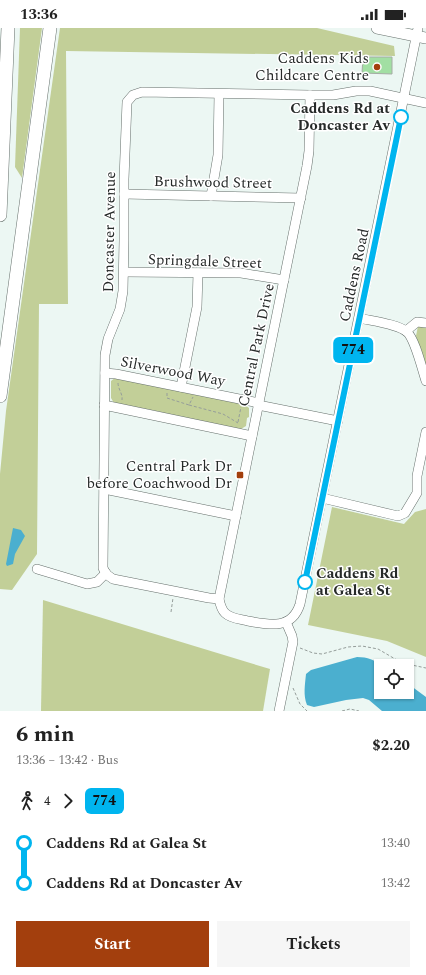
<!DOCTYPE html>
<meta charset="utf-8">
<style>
body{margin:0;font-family:Spectral,serif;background:#f6f6f6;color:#222;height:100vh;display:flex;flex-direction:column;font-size:15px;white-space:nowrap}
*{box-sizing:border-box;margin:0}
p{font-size:13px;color:#767676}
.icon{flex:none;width:22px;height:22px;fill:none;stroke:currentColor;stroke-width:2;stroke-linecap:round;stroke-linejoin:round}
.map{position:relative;height:683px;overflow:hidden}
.side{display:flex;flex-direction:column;background:#fff;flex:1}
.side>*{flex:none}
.badge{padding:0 8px;border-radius:6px;font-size:14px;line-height:26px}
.tools{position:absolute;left:374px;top:631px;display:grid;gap:8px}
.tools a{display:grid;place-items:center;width:40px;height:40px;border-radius:0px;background:#fff;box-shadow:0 1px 3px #0004;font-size:20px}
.map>.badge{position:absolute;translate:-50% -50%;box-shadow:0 0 0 2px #fff}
.legs{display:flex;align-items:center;gap:6px;height:44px;padding:0 16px;font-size:13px}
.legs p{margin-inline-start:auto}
.head{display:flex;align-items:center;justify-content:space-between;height:68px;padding:0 16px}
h1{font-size:22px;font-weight:700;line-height:30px}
.cta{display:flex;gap:8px;margin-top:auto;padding:8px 16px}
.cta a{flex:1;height:46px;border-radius:0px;background:#a33f0d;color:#fff;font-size:16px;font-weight:700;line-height:46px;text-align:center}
.cta a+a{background:#f6f6f6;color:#222}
ul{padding:0 16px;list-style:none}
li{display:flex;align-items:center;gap:14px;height:40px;font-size:15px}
li i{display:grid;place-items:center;width:6px;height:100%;margin:0 5px;background:currentColor}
li i::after{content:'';width:10px;height:10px;margin:-5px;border:3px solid;border-radius:50%;background:#fff}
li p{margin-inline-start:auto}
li:first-child i{background:linear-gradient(#0000 50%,currentColor 0)}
li:last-child i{background:linear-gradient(currentColor 50%,#0000 0)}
.status{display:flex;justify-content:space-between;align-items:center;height:28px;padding:0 20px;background:#fff;direction:ltr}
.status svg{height:11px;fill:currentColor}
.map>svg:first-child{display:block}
</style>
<div class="status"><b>13:36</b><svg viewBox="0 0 49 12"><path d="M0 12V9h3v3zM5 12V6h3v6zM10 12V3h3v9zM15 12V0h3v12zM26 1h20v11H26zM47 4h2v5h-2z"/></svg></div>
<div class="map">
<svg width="426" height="683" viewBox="0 0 426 683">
<rect width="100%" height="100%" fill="#ecf7f3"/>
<g fill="#c2cf98">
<path d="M 20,0 L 42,0 L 22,150 L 15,139 Z"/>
<path d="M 60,0 L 317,0 L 394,18 L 395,28 L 66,23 L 68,276 L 39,276 L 37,526 L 12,562 L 0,561 L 0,446 L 6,383 Z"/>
<path d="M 418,298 L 426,300 L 426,339 L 416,308 Z"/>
<path d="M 115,350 L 244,376 L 249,380 L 249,389 L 247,390 L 246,398 L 241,401 L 196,392 L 163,388 L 161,384 L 114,375 L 111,370 L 111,353 Z"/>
<path d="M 332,479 L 404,496 L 415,484 L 426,481 L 426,629 L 387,613 L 308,597 Z"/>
<path d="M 43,572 L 270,641 L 263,683 L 41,683 Z"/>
</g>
<g fill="#4bafcf">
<path d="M 13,500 L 21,502 L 25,508 L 15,526 L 13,536 L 7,538 L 6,536 Z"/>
<path d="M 357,629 C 368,629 374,632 383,638 L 381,638 L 381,664 L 407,664 L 407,655 L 426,669 L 426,683 L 382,683 L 369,672 L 363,670 L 346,672 L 314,679 L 307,677 C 303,667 305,657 306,646 L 311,642 Z"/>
</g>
<path fill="#a2dfa3" stroke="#a5aca4" d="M 363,29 L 392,29 L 392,46 L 362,45 Z"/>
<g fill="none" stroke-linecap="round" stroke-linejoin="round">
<g stroke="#66706c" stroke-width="10">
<g id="minor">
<path d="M 310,67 L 309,123 L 307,138 L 219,571 C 220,576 221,581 225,585 C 231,591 241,591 248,593 C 269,597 292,602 300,576 L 418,0"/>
<path d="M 124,166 L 301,170"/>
<path d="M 211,168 L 218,127 L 219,66"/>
<path d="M 124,244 L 241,245 L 284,252"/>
<path d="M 359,290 C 372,293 398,296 407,304 C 415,311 422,341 426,353"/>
<path d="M 406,303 L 417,294 L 426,295"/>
<path d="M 105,345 L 116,346 L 259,375"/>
<path d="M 181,359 L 197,279 L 198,245"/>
<path d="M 104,377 L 252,408"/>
<path d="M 258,377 L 338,393"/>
<path d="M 104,461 L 236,488"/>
<path d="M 322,470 L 398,488 L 405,485 L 417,465 L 417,448 L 426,404"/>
<path d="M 37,541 L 87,556 L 97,554 L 106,545"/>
<path d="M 219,571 L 209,570 L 113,551 L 106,546 L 103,540 L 105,327 L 108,311 L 120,281 L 123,263 L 124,212 L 124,151 L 127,74 L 133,67 L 142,64 L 310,67 L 333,67 L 356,63 L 370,63 L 426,75"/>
<path d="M 279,683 L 293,614 L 292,608 L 286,594"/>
</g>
</g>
<g stroke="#66706c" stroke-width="12">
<path id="major" d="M 377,0 L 426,10"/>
</g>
<g stroke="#66706c" stroke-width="14">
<g id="highway">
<path d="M 0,187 L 8,0"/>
<path d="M 0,368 L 50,0"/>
</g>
</g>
<g stroke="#959d9a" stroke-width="1" stroke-dasharray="3 2" stroke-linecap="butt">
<path d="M 118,355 C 118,361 123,366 122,372"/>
<path d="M 167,365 L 167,370 L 189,377 L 193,369"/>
<path d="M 189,377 L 223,386 L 238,395"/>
<path d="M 238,394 L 241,379"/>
<path d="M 171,584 L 173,570"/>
<path d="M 300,620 L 313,625 L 322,626 L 348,619 L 362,618 L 378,621 L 402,635 L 426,640"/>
<path d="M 293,660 L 300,676 L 307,683"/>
<path d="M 342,683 L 350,681 L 359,683"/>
</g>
<use href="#minor" stroke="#fff" stroke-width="9"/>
<use href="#major" stroke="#fff" stroke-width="11"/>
<use href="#highway" stroke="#fff" stroke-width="13"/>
</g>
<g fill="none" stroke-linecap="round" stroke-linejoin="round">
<g stroke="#fff" stroke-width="9">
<path id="line-1" d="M 305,554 L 401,89"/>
</g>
<use href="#line-1" stroke="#00b5ef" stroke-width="6"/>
</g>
<g fill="#a33f0d" stroke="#fff" stroke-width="1.5">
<circle cx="377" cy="39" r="4"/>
<rect x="236" y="443" width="8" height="8" rx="2"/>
</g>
<g fill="#fff" stroke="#00b5ef" stroke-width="2">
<circle cx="401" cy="89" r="7"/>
<circle cx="305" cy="554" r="7"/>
</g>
<g text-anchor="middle" stroke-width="3" stroke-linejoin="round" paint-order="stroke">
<g font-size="15" fill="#262a29" stroke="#fff" text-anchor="end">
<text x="369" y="35">Caddens Kids<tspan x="369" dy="17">Childcare Centre</tspan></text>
<text x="232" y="443">Central Park Dr<tspan x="232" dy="17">before Coachwood Dr</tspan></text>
</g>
<g font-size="15" font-weight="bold" fill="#262a29" stroke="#fff" text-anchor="end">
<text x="390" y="85">Caddens Rd at<tspan x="390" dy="17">Doncaster Av</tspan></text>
<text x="316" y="550" text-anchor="start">Caddens Rd<tspan x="316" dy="17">at Galea St</tspan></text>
</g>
<g font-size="15" fill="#262a29" stroke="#fff">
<text transform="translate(213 154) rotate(1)" y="5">Brushwood Street</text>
<text transform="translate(109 204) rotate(-89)" y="5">Doncaster Avenue</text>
<text transform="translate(205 233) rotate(2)" y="5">Springdale Street</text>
<text transform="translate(354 247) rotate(-78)" y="5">Caddens Road</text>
<text transform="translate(256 317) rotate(-78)" y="5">Central Park Drive</text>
<text transform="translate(173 343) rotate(11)" y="5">Silverwood Way</text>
</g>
</g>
</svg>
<div class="tools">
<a><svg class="icon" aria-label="locate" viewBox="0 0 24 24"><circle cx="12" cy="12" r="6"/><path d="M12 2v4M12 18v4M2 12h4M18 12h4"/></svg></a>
</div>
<b class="badge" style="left:353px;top:322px;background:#00b5ef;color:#111">774</b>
</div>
<section class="side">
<div class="head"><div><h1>6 min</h1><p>13:36 – 13:42 · Bus</p></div><b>$2.20</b></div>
<div class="legs"><svg class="icon" aria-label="walk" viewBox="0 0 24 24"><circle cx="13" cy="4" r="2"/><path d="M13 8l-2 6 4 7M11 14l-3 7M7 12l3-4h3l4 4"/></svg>4<svg class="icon" aria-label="forward" viewBox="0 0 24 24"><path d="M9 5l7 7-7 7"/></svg><b class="badge" style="background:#00b5ef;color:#111">774</b></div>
<ul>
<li><i style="color:#00b5ef"></i><b>Caddens Rd at Galea St</b><p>13:40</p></li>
<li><i style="color:#00b5ef"></i><b>Caddens Rd at Doncaster Av</b><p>13:42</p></li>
</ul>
<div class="cta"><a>Start</a><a>Tickets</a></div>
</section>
